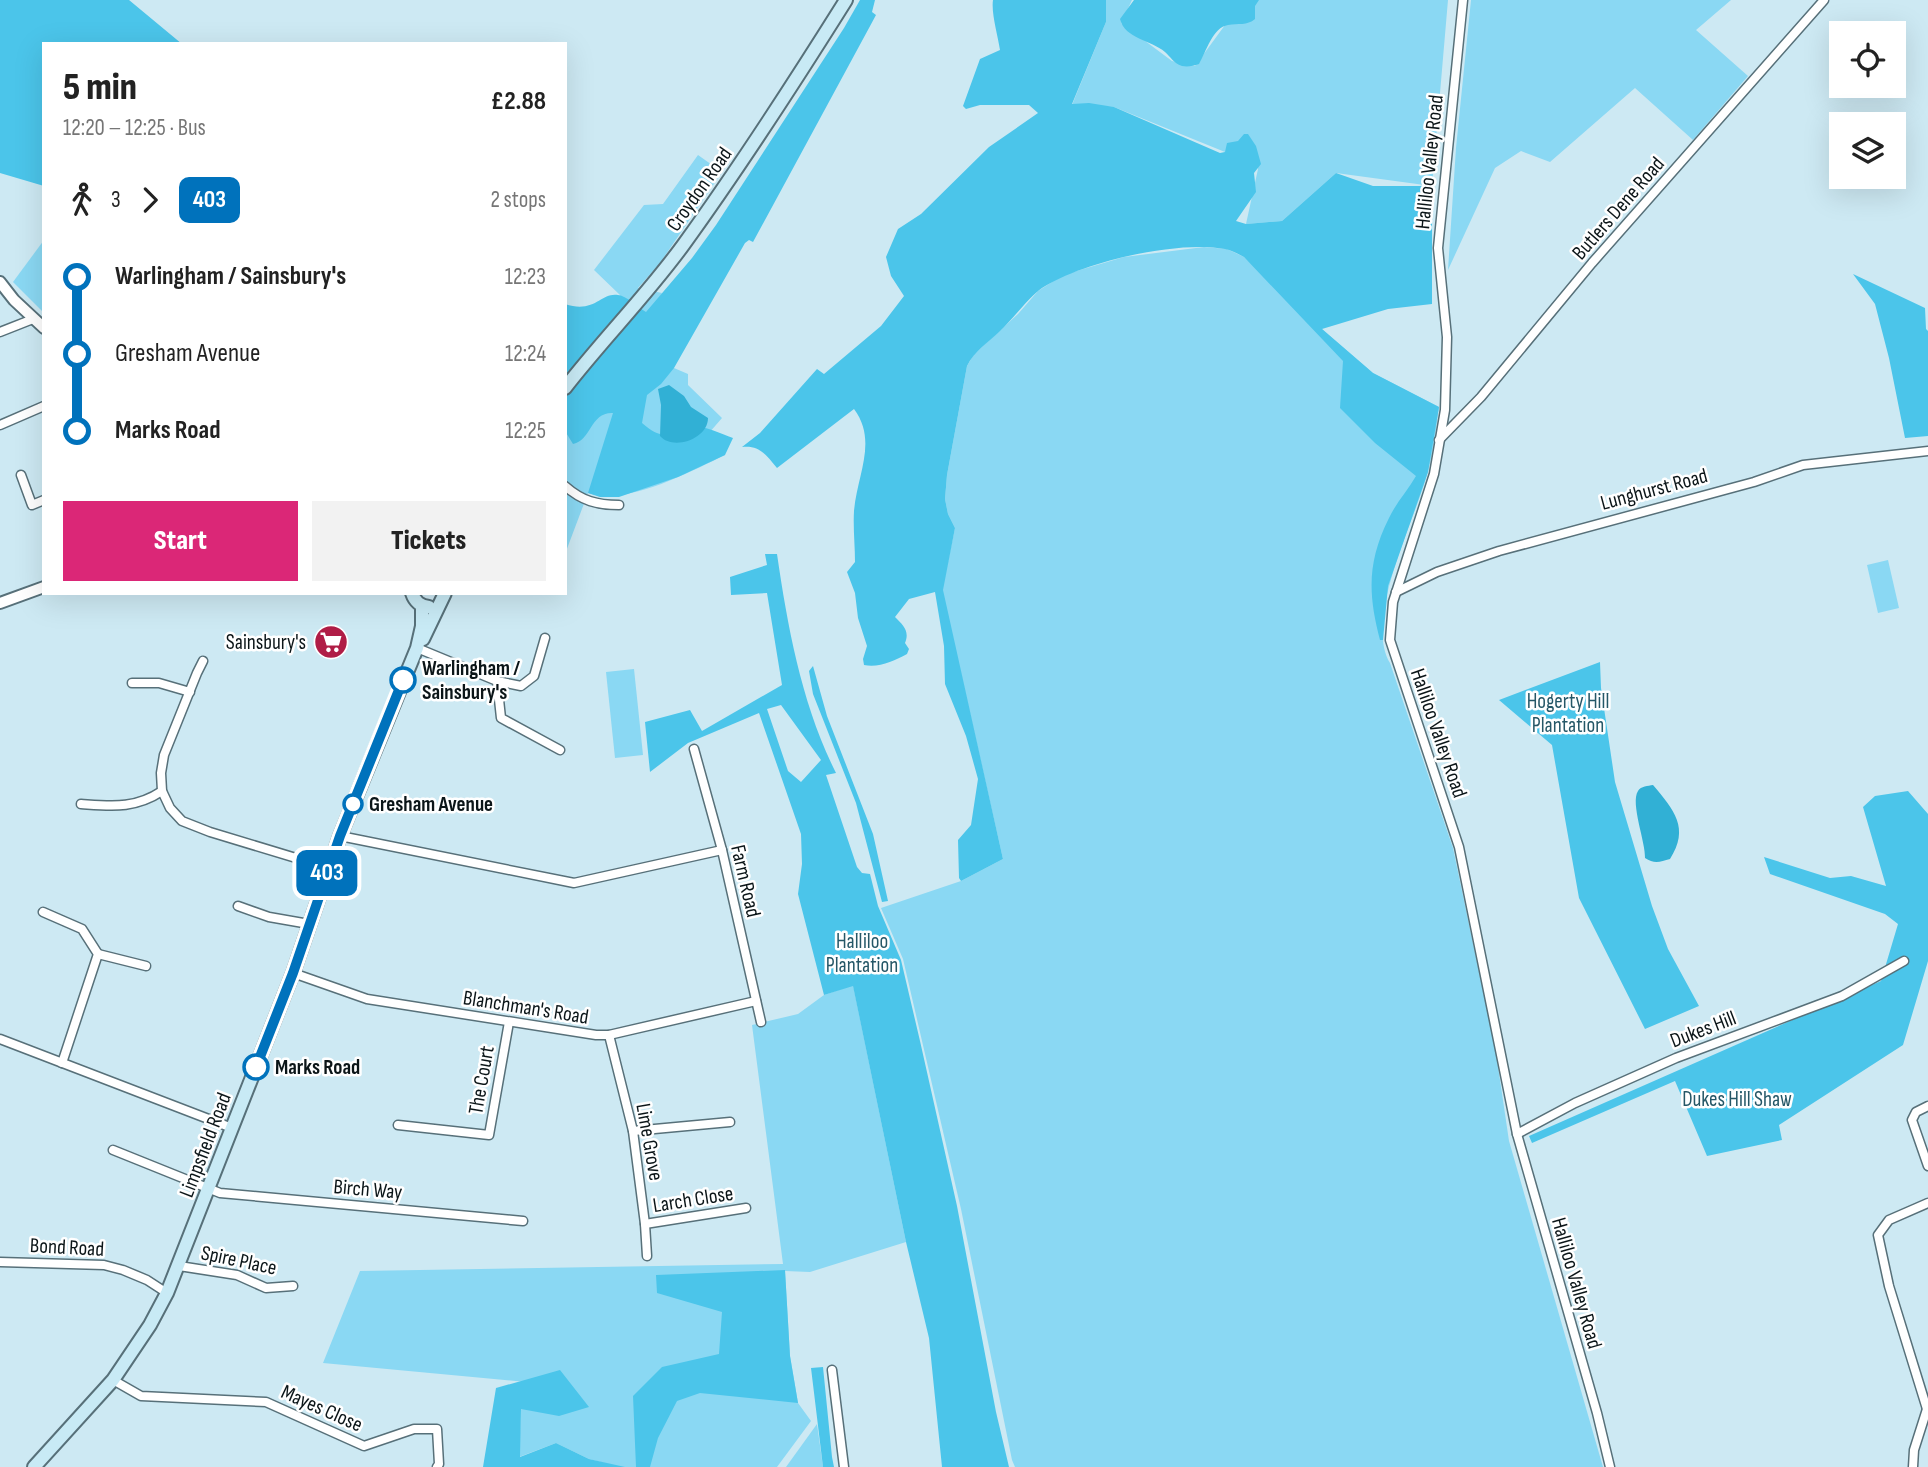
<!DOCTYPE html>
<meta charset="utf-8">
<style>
body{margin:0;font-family:"Sofia Sans Condensed",sans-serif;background:#f2f2f2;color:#222;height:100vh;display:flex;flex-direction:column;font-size:26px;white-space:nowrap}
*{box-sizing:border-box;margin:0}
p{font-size:23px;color:#767676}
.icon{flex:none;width:38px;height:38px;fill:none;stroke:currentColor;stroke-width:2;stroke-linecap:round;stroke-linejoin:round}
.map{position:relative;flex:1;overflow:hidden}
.sheet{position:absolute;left:42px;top:42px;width:525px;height:553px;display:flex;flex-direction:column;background:#fff;border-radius:0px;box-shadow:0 7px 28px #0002}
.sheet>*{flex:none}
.badge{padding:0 14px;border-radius:10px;font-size:24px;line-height:46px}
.tools{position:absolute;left:1829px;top:21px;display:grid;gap:14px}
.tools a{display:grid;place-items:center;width:77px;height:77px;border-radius:0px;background:#fff;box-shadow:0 7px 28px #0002;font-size:35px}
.map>.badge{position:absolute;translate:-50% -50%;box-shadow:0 0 0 4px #fff}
.legs{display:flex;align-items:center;gap:10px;height:77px;padding:0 21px;font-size:23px}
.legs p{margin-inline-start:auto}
.head{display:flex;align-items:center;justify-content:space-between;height:119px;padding:0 21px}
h1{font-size:38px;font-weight:800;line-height:52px}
.button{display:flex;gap:14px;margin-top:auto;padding:14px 21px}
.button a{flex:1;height:80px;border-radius:0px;background:#db2777;color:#fff;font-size:28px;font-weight:800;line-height:80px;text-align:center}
.button a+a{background:#f2f2f2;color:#222}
ul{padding:0 21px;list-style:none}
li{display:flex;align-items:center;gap:24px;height:77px;font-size:26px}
li i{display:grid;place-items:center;width:10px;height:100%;margin:0 9px;background:currentColor}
li i::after{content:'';width:18px;height:18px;margin:-9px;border:5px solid;border-radius:50%;background:#fff}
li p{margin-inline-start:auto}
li:first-child i{background:linear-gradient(#0000 50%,currentColor 0)}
li:last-child i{background:linear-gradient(currentColor 50%,#0000 0)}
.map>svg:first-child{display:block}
</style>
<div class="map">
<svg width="1928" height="1467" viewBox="0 0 1928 1467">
<rect width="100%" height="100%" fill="#cde9f3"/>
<g fill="#8ad8f3">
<path d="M 1105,0 L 1132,0 L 1121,23 L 1172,61 L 1195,66 L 1225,25 L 1257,0 L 1448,0 L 1432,186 L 1336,173 L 1282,221 L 1246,224 L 1258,169 L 1248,135 L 1225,152 L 1114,107 L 1072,105 L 1106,22 Z"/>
<path d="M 1471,0 L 1731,0 L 1696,30 L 1748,76 L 1693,140 L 1635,88 L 1550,162 L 1521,151 L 1495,168 L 1448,270 L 1456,148 Z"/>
<path d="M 698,155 L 722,172 L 660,263 L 638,288 L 662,293 L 648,322 L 637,363 L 674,368 L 688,374 L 688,385 L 722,418 L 709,433 L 725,455 C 690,472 626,506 588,493 L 565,554 L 565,351 L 620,295 L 594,270 L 644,205 L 663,204 Z"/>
<path d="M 44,240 L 44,313 L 13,282 Z"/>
<path d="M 1204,247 L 1227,249 L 1244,257 L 1322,329 L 1373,373 L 1439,407 C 1436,428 1434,450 1428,471 C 1416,519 1363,618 1390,663 L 1453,848 L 1496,1053 L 1509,1141 L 1603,1467 L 1015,1467 L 1012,1460 L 961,1209 L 903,959 L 881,908 L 961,881 L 1003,859 L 942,590 L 955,528 L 948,514 L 945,499 L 947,475 L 967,366 L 974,354 L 1018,314 L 1038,291 L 1063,275 L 1124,257 Z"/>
<path d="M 1888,560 L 1899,608 L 1878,613 L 1867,565 Z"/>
<path d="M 634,669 L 643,755 L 615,758 L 606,672 Z"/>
<path d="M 853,985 L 906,1242 L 810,1272 L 785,1271 L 790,1356 L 798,1403 L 811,1421 L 777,1467 L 620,1467 L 589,1459 L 556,1443 L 519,1457 L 521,1409 L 568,1386 L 323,1363 L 360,1271 L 783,1264 L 752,1025 L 798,1014 L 824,995 Z"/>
<path d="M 817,1424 L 823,1467 L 786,1467 Z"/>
</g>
<g fill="#4bc5ea" fill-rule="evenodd">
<path d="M 0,0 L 129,0 L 182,44 L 44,44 L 44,186 L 0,173 Z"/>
<path d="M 860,0 L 875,0 L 872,12 L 876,15 L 869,28 L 753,242 L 749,240 L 745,243 L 674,368 L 661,384 L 647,395 L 642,423 C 668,445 666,429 689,426 C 703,425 720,433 733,438 L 725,455 L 678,477 L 619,497 L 600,497 L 588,493 L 613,413 C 590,412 592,440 573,444 L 565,431 L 565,304 C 595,314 601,292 618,295 C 627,296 638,307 646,312 L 692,258 L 716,225 L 844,28 Z"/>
<path d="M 993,0 L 1106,0 L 1106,22 L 1072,104 L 1089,103 L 1114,107 L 1220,153 L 1225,152 L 1227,143 L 1238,141 L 1244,134 L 1248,134 L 1256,146 L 1261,164 L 1254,173 L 1256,192 L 1236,221 L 1246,224 L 1282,221 L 1336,173 L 1373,186 L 1432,186 L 1432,304 L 1388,309 L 1322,329 L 1373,373 L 1439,407 L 1428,472 L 1388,586 L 1383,640 L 1380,640 C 1368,594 1367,562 1389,518 C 1396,503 1408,490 1416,476 L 1375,443 L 1340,408 L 1343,361 L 1244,257 C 1238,254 1231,250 1225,249 C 1178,240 1082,262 1042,288 C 1029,297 1013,319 1000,331 C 989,342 974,351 967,366 L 947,475 L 945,499 L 948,514 L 955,528 L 943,590 L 1003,859 L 961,881 L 959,878 L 958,840 L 971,825 L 978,779 L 966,736 L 945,684 L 944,646 L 935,592 L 909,599 L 895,617 C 903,625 910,631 905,643 L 909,649 L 907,654 C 894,661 879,668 864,665 L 863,659 L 867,646 L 858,618 L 855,593 L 847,572 L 855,562 C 855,545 853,528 854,511 C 857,475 878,441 854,409 L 777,468 C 766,455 760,445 742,447 L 760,433 L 817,369 L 824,374 L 881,326 L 904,296 L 891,276 L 886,257 L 898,229 L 921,214 L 989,147 L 1038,113 L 1029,105 L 980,105 L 966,109 L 963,106 L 980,59 L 1000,50 C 998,36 991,13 993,0 Z"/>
<path d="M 1134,0 L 1259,0 L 1255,6 L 1255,19 C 1247,26 1238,23 1228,25 C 1213,27 1206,52 1199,64 C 1193,66 1188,67 1182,66 C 1173,63 1171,57 1165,52 C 1151,40 1125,39 1120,19 Z"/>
<path d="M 1853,274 L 1925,308 L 1926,329 L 1928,331 L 1928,436 L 1905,438 L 1889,358 L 1875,304 Z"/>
<path d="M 765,554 L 777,554 C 788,629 802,705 836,773 L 826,775 L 857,867 L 862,873 L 870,874 L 878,906 L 901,960 L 920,1041 L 957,1206 L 996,1412 L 1009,1467 L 942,1467 L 929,1338 L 906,1242 L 853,986 L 824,995 L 798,894 L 802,864 L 801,834 L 759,713 L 688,743 L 650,772 L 645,722 L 690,710 L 702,731 L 782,685 L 767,593 L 731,595 L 730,577 L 767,565 ZM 781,705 L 821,760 L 801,782 L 788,771 L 767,709 Z"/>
<path d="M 1600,662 L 1601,688 L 1615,782 L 1652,906 L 1668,949 L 1699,1006 L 1645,1029 L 1579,898 L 1552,745 L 1499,700 Z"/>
<path d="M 813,666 L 827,716 L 873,834 L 888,901 L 882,902 L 856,803 L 813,694 L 809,671 Z"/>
<path d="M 1908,791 L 1928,814 L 1928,961 L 1903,1045 L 1779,1125 L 1782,1140 L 1707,1156 L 1675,1081 L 1532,1143 L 1529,1136 L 1881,981 L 1898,924 L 1885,914 L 1770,874 L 1764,857 L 1830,878 L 1851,876 L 1886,886 L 1863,807 L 1875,796 Z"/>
<path d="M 785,1270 L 790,1356 L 798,1403 L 700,1393 L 677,1401 L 658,1438 L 650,1467 L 636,1467 L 633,1396 L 662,1367 L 719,1354 L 722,1312 L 657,1293 L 656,1275 Z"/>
<path d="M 823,1367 L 832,1457 L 834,1467 L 823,1467 L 811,1368 Z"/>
<path d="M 560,1370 L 589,1407 L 559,1416 L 521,1409 L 520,1457 L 556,1443 L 589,1459 L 625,1467 L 483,1467 L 496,1388 Z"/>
</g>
<g fill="#31b0d5">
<path d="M 669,385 L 684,396 L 691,407 L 708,418 C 708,439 673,451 660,436 L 661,405 L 658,389 Z"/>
<path d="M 1653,785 C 1674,810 1690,828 1670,859 C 1660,862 1654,864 1645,858 C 1646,843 1630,803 1638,791 C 1641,786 1648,786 1653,785 Z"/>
</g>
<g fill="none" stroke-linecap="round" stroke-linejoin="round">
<g stroke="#577079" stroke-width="11">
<g id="minor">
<path d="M 1463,0 L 1438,248 L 1447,337 L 1445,410 L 1434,474 L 1393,602 L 1390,640 L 1459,847 L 1517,1134 L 1597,1413 L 1610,1467"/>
<path d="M 0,332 L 33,319"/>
<path d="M 0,425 L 44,406"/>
<path d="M 1439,440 L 1481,397 L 1592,263 L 1824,0"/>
<path d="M 21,475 L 32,505 L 44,500"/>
<path d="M 565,486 C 582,501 597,505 619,505"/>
<path d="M 1396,592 L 1437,572 L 1499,551 L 1754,482 L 1803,465 L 1928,451"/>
<path d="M 417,648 L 497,681 L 501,718 L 560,750"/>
<path d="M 203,661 L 197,673 L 164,755 L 161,773 L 162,791 L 170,808 L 182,821 L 210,832 L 329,868"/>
<path d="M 497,681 L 521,686 L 534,676 L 545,638"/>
<path d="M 132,683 L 159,683 L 190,692"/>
<path d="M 694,749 L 722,850 L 761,1022"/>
<path d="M 81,804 C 112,806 135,809 162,791"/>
<path d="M 340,836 L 574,883 L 722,850"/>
<path d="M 238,906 L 269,917 L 309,924"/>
<path d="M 43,912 L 82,929 L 98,954 L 62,1063"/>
<path d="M 98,954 L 146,966"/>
<path d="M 293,973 L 367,999 L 596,1035 L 609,1035 L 756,1001"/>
<path d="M 609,1035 L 633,1131 L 645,1224 L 647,1256"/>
<path d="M 0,1039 L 232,1128"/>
<path d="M 1928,1106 L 1916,1112 L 1912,1120 L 1928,1166"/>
<path d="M 398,1125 L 489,1135 L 509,1022"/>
<path d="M 633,1131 L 730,1122"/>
<path d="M 1517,1134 L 1575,1103 L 1676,1058 L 1842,996 L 1904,961"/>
<path d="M 113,1150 L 220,1193 L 523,1221"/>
<path d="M 645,1224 L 746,1208"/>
<path d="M 0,1262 L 104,1265 L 123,1270 L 147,1280 L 167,1293"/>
<path d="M 179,1266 L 237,1275 L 266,1288 L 293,1286"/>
<path d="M 832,1370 L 844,1467"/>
<path d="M 113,1380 L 141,1396 L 266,1402 L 364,1446 L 414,1429 L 437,1429 L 439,1464 L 437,1467"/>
<path d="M 1927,1409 L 1889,1286 L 1878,1235 L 1889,1220 L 1928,1203"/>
<path d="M 1913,1467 L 1914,1450 L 1928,1406"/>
</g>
</g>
<g stroke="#577079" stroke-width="14">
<g id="tertiary">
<path d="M 0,282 L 14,300 L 44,328"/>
<path d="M 0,603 L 44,587"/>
</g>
</g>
<g stroke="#577079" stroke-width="16">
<g id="secondary">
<path d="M 565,388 C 603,339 647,295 684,244 C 741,165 794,83 846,0"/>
<path d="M 412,593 C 415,602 420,606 429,607"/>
<path d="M 423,639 L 445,593"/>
<path d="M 34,1467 L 113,1380 L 150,1325 L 167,1293 L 293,973 L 340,836 L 417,648 L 422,626 L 422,606"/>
</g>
</g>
<use href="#minor" stroke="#fff" stroke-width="8"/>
<use href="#tertiary" stroke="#fff" stroke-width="10"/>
<use href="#secondary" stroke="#c8eaf5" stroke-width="12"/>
</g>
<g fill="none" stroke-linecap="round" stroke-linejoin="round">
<g stroke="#fff" stroke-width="16">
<path id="line-1" d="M 256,1067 L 293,973 L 340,836 L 403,680"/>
</g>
<use href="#line-1" stroke="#0072bc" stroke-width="10"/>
</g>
<defs>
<g id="supermarket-disc" transform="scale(1.75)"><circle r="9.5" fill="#b01d46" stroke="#fff"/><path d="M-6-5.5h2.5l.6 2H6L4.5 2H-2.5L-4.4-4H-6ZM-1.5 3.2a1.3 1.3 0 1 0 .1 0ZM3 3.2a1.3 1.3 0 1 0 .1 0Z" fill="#fff"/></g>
</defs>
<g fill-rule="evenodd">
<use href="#supermarket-disc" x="331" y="642"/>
</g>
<g fill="#fff" stroke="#0072bc" stroke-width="3.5">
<circle cx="403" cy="680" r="12"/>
<circle cx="353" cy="804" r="9"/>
<circle cx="256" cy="1067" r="12"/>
</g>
<g text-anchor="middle" stroke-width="5" stroke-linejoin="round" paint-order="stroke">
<g font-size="21" fill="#0b1518" stroke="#fff">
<text transform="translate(1429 162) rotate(-84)" y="7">Halliloo Valley Road</text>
<text transform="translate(699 189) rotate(-55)" y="7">Croydon Road</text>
<text transform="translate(1618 208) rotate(-49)" y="7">Butlers Dene Road</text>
<text transform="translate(1654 489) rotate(-15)" y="7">Lunghurst Road</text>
<text transform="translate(1439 733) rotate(71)" y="7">Halliloo Valley Road</text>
<text transform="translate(746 881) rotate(77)" y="7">Farm Road</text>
<text transform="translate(526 1007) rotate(9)" y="7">Blanchman's Road</text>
<text transform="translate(1703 1029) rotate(-21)" y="7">Dukes Hill</text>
<text transform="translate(481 1080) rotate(-80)" y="7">The Court</text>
<text transform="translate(650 1142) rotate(80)" y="7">Lime Grove</text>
<text transform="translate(205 1145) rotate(-69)" y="7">Limpsfield Road</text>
<text transform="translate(368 1189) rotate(5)" y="7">Birch Way</text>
<text transform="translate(693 1199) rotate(-9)" y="7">Larch Close</text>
<text transform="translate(67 1247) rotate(3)" y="7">Bond Road</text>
<text transform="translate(239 1260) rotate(12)" y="7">Spire Place</text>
<text transform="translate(1577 1283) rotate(74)" y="7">Halliloo Valley Road</text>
<text transform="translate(322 1408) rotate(24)" y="7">Mayes Close</text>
</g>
<g font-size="21" fill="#0b1518" stroke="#fff" text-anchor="end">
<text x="306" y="649">Sainsbury's</text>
</g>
<g font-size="21" font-weight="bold" fill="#0b1518" stroke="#fff" text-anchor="start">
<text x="422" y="675">Warlingham /<tspan x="422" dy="24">Sainsbury's</tspan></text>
<text x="369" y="811">Gresham Avenue</text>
<text x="275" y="1074">Marks Road</text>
</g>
<g font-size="21" fill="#255767" stroke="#fff">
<text x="1568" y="708">Hogerty Hill<tspan x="1568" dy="24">Plantation</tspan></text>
<text x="862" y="948">Halliloo<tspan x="862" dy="24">Plantation</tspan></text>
<text x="1737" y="1106">Dukes Hill Shaw</text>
</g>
</g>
</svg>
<div class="tools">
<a><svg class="icon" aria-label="locate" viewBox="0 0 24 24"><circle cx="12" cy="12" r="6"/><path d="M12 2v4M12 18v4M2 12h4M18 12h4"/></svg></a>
<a><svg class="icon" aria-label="layers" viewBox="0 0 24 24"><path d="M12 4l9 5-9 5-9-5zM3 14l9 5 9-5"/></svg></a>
</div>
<b class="badge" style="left:327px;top:873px;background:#0072bc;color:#fff">403</b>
<section class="sheet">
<div class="head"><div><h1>5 min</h1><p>12:20 – 12:25 · Bus</p></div><b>£2.88</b></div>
<div class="legs"><svg class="icon" aria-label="walk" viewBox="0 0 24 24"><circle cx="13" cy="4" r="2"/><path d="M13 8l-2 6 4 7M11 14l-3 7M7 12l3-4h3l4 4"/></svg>3<svg class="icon" aria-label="forward" viewBox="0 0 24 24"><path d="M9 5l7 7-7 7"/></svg><b class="badge" style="background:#0072bc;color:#fff">403</b><p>2 stops</p></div>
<ul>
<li><i style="color:#0072bc"></i><b>Warlingham / Sainsbury's</b><p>12:23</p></li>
<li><i style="color:#0072bc"></i><span>Gresham Avenue</span><p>12:24</p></li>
<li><i style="color:#0072bc"></i><b>Marks Road</b><p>12:25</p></li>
</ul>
<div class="button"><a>Start</a><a>Tickets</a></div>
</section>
</div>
